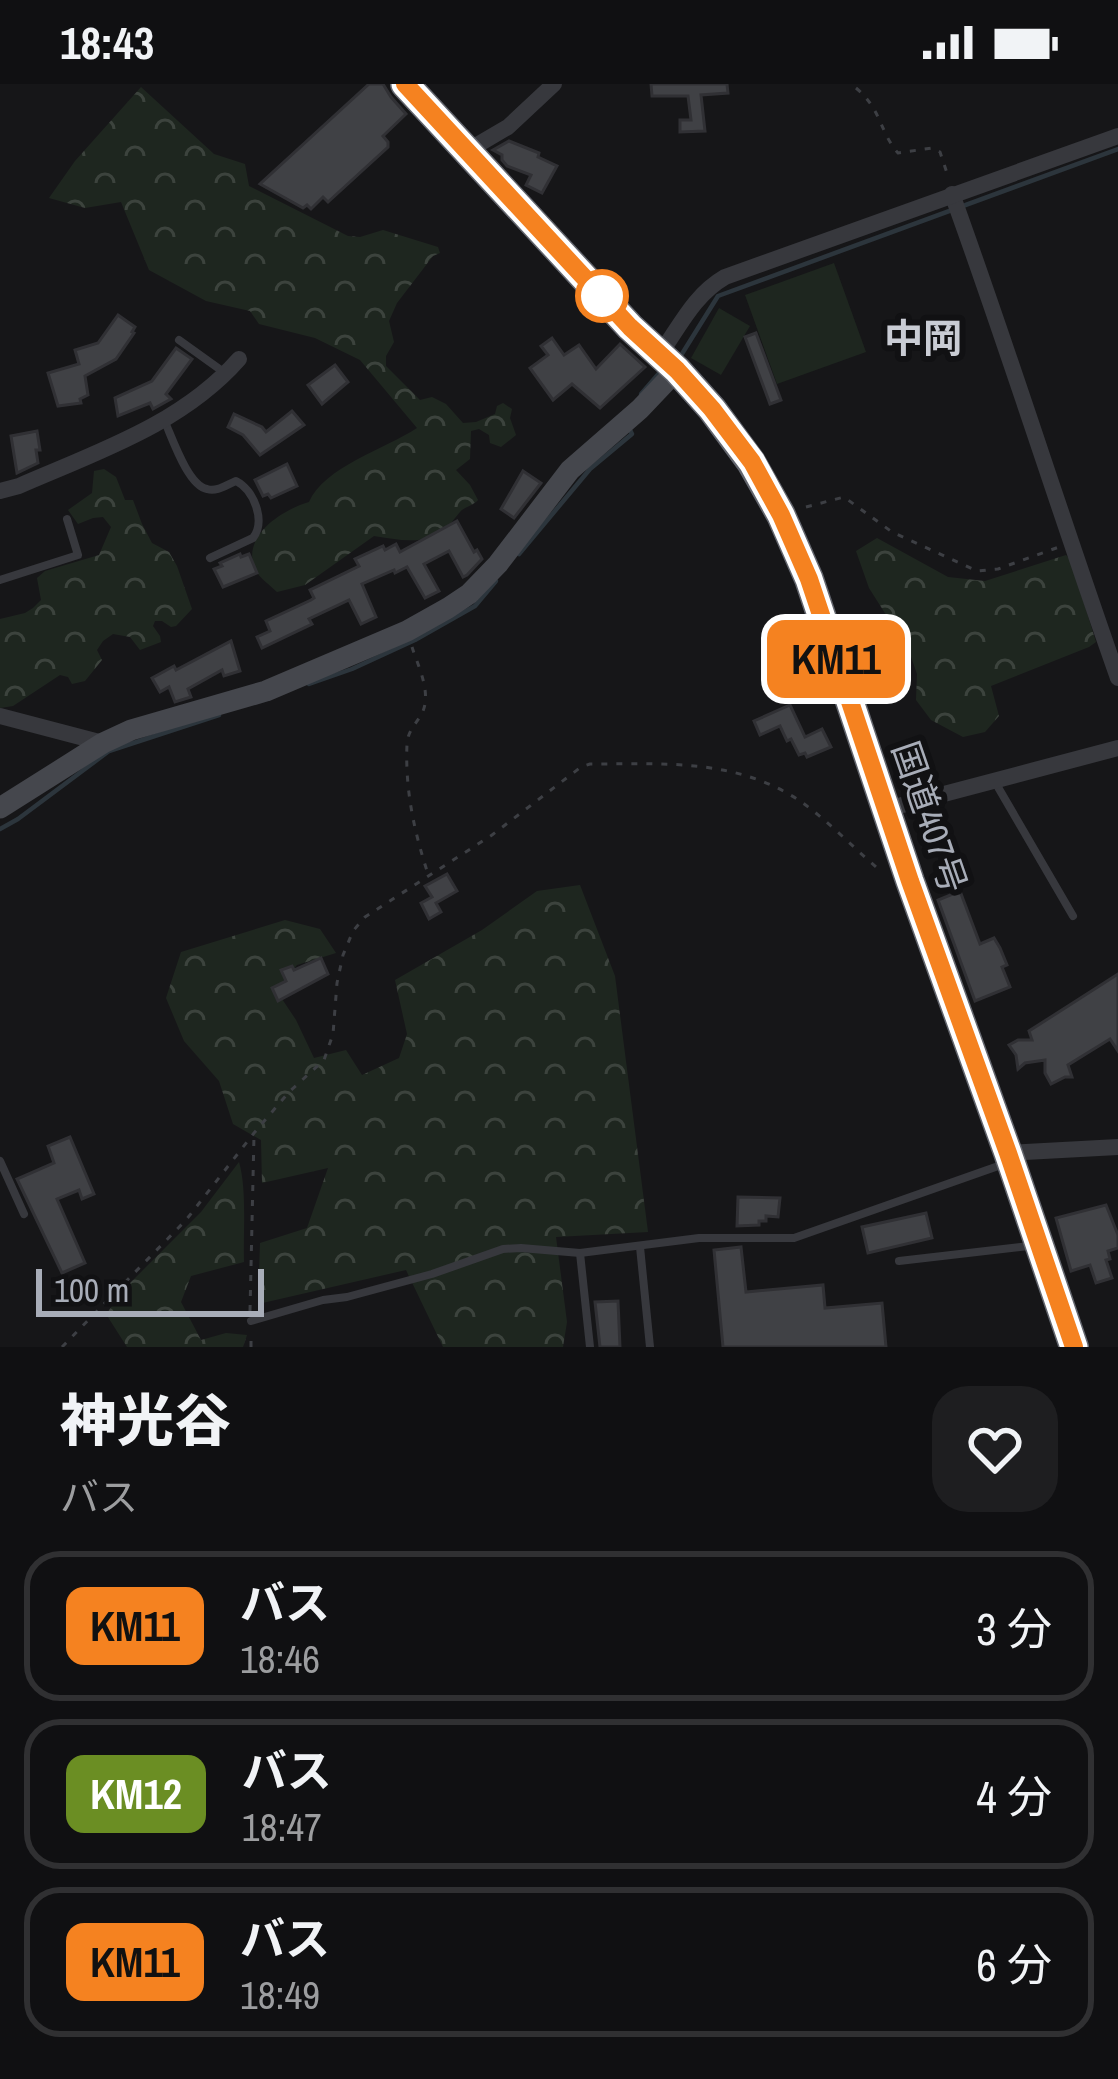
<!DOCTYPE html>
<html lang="ja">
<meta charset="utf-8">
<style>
body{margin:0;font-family:"Archivo Narrow","Noto Sans JP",sans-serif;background:#1e1e20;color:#f1f3f6;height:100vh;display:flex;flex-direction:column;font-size:45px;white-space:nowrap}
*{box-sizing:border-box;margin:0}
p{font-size:39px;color:#9c9d9f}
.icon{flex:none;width:66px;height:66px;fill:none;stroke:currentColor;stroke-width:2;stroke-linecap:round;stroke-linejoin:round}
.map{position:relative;height:1263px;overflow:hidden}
.details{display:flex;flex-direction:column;background:#101012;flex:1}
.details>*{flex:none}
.badge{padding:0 24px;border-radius:18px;font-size:42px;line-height:78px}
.scale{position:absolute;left:36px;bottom:30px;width:228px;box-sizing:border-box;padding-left:12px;border:6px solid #a8adb8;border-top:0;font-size:33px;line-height:42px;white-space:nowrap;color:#a8adb8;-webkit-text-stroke:9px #111113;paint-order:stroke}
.map>.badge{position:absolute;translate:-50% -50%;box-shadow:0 0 0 6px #fff}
.round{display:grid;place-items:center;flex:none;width:126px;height:126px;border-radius:36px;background:#1e1e20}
.summary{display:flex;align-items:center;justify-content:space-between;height:204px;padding:0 60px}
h1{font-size:57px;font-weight:800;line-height:90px}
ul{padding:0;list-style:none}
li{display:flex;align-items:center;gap:36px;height:150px;margin:0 24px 18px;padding:0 36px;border:6px solid #303032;border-radius:36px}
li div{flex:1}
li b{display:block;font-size:45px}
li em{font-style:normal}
li .badge{min-width:132px;font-weight:700;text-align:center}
.status{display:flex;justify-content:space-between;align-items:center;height:84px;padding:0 60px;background:#101012;direction:ltr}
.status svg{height:33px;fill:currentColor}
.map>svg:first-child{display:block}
</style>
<div class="status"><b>18:43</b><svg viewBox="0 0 49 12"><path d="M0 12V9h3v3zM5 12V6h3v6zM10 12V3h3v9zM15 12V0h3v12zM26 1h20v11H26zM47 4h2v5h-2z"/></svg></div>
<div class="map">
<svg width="1118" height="1263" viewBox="0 0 1118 1263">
<defs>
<pattern id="forest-crowns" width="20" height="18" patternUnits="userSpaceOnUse" patternTransform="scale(3)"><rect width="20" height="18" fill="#1e261f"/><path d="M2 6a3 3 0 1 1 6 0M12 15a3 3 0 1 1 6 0" fill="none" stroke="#3c433d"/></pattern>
</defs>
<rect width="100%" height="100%" fill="#161618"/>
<g fill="#1e261f">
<path d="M 834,179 L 866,268 L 777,300 L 745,211 Z"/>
<path d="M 719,224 L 750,242 L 721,291 L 691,274 Z"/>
</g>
<g fill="url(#forest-crowns)">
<path d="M 141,3 L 214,70 L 245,80 L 249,102 L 348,152 L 360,153 L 383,146 L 438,163 L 440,169 L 433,172 L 397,219 L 389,237 L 394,258 L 386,272 L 386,282 L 420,316 L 432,313 L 446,320 L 463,339 L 476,338 L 495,330 L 497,322 L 503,319 L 512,325 L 510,334 L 516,351 L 501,363 L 490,359 L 489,351 L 479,345 L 471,347 L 470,375 L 456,386 L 470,401 L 478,416 C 474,421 467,422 462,426 C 460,427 451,440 449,441 C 428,463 401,456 374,452 L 305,501 L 277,508 C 271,502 260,494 256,487 C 239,453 282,426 309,418 C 324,383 385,365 417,344 L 360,276 L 315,254 L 259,240 L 250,227 L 206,217 L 149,186 L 121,118 L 85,124 L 49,114 L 75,77 Z"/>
<path d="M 104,385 L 116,393 L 125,416 L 133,416 L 142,440 L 152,459 L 169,468 L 177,482 L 192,525 L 176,542 L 171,543 L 162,537 L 155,537 L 153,542 L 160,552 L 161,558 L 140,566 L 130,553 L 113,550 L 103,557 L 97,566 L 102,576 L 85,597 L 72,600 L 68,593 L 60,591 L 13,622 L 0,624 L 0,535 L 25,529 L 33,524 L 41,516 L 37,494 L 45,487 L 99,471 L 111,443 L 103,433 L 93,434 L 78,440 L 68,426 L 92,409 L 94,387 Z"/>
<path d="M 877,454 L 948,493 L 985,497 L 1066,471 L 1071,477 L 1096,558 L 1089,563 L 991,602 L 999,632 L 985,648 L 963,653 L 931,636 L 916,616 L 917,590 L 909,567 L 869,504 L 856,467 Z"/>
<path d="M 580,801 L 615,892 L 648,1148 L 556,1153 L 567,1238 L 563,1263 L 443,1263 L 406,1186 L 258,1220 L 260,1159 L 307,1144 L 328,1084 L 262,1099 L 261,1056 L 233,1040 L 219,997 L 184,957 L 166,914 L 181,868 L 285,836 L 320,845 L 336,869 L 297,881 L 276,906 L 296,936 L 314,974 L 346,966 L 362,991 L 399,974 L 407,950 L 395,896 L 482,846 L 537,807 Z"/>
<path d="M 239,1078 C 247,1106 243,1148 244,1178 L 191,1192 L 181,1218 L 201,1256 L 226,1249 L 247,1251 L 243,1263 L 127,1263 L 106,1230 L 129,1200 L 201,1128 Z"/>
</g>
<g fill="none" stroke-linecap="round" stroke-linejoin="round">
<g stroke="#2c353c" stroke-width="4.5">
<path d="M 680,273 L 718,212 L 1118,65"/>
<path d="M 641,310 L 661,287"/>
<path d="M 519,470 L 590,385 L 632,350 L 628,342"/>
<path d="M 309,600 L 352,585 L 415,556 L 475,522 L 496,497"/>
<path d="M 0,745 L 18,735 L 109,667 L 219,631"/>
</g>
</g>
<g fill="#404145" stroke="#303034" stroke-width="3">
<path d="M 369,0 L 383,0 L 391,13 L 406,30 L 383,52 L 388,58 L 388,63 L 328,118 L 323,113 L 311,125 L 307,121 L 303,124 L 260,100 Z"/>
<path d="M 651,0 L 727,0 L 728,9 L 701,11 L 705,47 L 680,48 L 680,36 L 691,36 L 688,12 L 652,12 Z"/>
<path d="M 509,57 L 539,69 L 538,73 L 557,82 L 542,109 L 526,101 L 531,91 L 507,82 L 502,76 L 502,71 L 493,66 Z"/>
<path d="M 118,231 L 135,243 L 132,248 L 134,249 L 116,275 L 85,292 L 88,311 L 80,315 L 81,319 L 58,322 L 48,289 L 79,280 L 75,266 L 98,259 Z"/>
<path d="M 756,249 L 781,316 L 770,320 L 745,253 Z"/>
<path d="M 552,254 L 564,271 L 579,261 L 596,285 L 620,260 L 645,283 L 600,324 L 572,300 L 553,316 L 530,284 L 548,271 L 541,262 Z"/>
<path d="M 176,264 L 192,275 L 166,310 L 171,315 L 153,325 L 150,319 L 118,332 L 115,314 L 152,297 Z"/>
<path d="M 335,281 L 348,298 L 322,320 L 308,301 Z"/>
<path d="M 292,327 L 304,341 L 260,371 L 243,351 L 228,343 L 234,330 L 262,343 L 266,348 Z"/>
<path d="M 37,347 L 40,366 L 36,366 L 38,379 L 17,389 L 11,352 Z"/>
<path d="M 287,380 L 297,402 L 271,414 L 268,410 L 263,412 L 255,396 Z"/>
<path d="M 523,387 L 541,399 L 514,434 L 501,425 Z"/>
<path d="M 457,437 L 474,468 L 477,466 L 482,475 L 467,491 L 463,493 L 449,467 L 424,480 L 439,507 L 425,514 L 407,483 L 395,489 L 394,486 L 362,500 L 376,533 L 361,540 L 349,516 L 309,535 L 312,540 L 262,564 L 257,553 L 270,547 L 266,537 L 311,516 L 314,514 L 310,506 L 359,482 L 355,475 L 383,462 L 385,466 L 396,460 L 400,468 Z"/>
<path d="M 240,470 L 241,473 L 249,470 L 257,489 L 223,503 L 214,485 L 222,482 L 220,479 Z"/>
<path d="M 231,557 L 240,587 L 224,592 L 222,586 L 188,605 L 191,613 L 175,618 L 169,603 L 160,608 L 152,594 L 174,582 L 176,586 Z"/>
<path d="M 790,621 L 805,653 L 822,645 L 831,663 L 807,673 L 805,669 L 799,671 L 791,655 L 787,657 L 780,642 L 760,651 L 754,637 Z"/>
<path d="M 447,790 L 457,807 L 436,819 L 441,828 L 429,835 L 421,819 L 432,813 L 425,802 Z"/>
<path d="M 960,807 L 980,860 L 994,854 L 1000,864 L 1007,881 L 1002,883 L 1010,903 L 975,917 L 938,816 Z"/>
<path d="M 321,874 L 328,890 L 278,917 L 272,904 L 286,897 L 281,886 L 292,882 L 294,886 Z"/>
<path d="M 1118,890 L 1118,967 L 1110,955 L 1068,981 L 1072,993 L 1065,993 L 1051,1000 L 1045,989 L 1045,976 L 1025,979 L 1018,985 L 1016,971 L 1009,961 L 1018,956 L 1032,956 L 1029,947 Z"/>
<path d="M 70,1053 L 94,1110 L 82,1115 L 79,1106 L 57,1115 L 85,1179 L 62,1189 L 17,1095 L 54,1079 L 48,1062 Z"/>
<path d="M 738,1113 L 780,1114 L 778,1133 L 766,1132 L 766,1137 L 759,1137 L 759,1141 L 737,1142 Z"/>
<path d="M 1106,1121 L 1118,1151 L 1118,1164 L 1108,1167 L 1110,1175 L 1106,1176 L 1112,1194 L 1096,1199 L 1090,1181 L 1071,1187 L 1056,1134 Z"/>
<path d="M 926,1129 L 932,1154 L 868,1169 L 862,1143 Z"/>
<path d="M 741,1163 L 746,1208 L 823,1201 L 825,1224 L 882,1219 L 886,1263 L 723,1263 L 714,1166 Z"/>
<path d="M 618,1217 L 620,1263 L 600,1263 L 595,1218 Z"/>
</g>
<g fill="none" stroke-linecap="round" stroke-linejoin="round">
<g stroke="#3d3f44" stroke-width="3" stroke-dasharray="6 9" stroke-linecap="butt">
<path d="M 856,4 C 882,26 879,47 898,69 L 932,64 L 940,68 L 948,92"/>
<path d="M 806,423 L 844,413 L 892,448 L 977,487 L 998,485 L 1059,463"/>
<path d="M 412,563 C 418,582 431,607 423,627 C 417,640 408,645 407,660 C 405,706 414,747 428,790"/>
<path d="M 250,1227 L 254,1051"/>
<path d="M 62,1263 L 186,1136 L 254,1049 L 289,1008 L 324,976 L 333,950 L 337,899 L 343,871 L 353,847 L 365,833 L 492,751 L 581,683 L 590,680 C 661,680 733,674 797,715 C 827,735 853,764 881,787"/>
<path d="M 251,1263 L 251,1249"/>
</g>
<g stroke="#37383d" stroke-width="8">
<path d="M 179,256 L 225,289"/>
<path d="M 165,338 C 173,356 188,401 207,405 C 217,408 226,401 236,397 C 254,406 266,437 253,454 L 210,474"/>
<path d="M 0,496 L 78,471 L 67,435"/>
<path d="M 995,698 L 1073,832"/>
<path d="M 0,1077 L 24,1130"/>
<path d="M 640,1163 L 650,1263"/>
<path d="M 580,1169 L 590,1263"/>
<path d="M 899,1177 L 1029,1162"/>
<path d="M 251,1237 L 323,1216 L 347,1213 L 432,1190 L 503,1165 L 521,1164 L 580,1169 L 699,1154 L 794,1154 L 1004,1080"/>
</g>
<g stroke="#37383d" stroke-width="16">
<path d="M 467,67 L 508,43 L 554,0"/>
<path d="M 952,110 C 1010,270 1061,433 1118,594"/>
<path d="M 660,270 C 680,242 694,211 725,193 L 1118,52"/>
<path d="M 0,407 L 19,402 C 97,368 182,340 239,275"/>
<path d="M 0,632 L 103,659"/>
<path d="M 887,725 L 1118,664"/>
<path d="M 1008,1069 L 1118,1063"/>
</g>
<path stroke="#45474d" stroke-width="21" d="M 0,724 L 103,659 L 131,646 L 266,607 L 407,547 L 448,524 L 469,510 L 498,480 L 570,386 L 640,325 L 677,286"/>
<path stroke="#63666e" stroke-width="30" d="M 405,0 L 630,243 L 677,286 L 712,325 L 751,378 L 781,431 L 809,495 L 910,797 L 1008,1069 L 1074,1263"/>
</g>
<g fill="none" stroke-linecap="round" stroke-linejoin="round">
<g stroke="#fff" stroke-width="27">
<path id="line" d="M 405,0 L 630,243 L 677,286 L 712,325 L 752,378 L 781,431 L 809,495 L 910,797 L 1008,1069 L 1074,1263"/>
</g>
<use href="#line" stroke="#f58220" stroke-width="18"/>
</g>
<circle fill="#fff" stroke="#f58220" stroke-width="6" cx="602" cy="212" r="24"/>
<g text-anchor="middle" stroke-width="12" stroke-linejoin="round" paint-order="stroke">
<g font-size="36" fill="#a8adb8" stroke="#111113">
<text transform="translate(930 733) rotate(71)" y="13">国道407号</text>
</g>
<g font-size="39" font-weight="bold" fill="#c9ccd4" stroke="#111113">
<text x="923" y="268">中岡</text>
</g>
</g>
</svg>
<div class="scale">100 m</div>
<b class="badge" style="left:836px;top:575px;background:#f58220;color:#111">KM11</b>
</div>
<section class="details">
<div class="summary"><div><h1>神光谷</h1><p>バス</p></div><a class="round"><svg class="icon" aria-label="heart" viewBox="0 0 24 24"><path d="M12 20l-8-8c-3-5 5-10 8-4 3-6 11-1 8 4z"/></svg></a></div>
<ul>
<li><span class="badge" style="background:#f58220;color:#111">KM11</span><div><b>バス</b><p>18:46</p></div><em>3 分</em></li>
<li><span class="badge" style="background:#6b8e23;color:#fff">KM12</span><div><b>バス</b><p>18:47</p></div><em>4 分</em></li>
<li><span class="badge" style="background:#f58220;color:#111">KM11</span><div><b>バス</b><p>18:49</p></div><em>6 分</em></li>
</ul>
</section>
